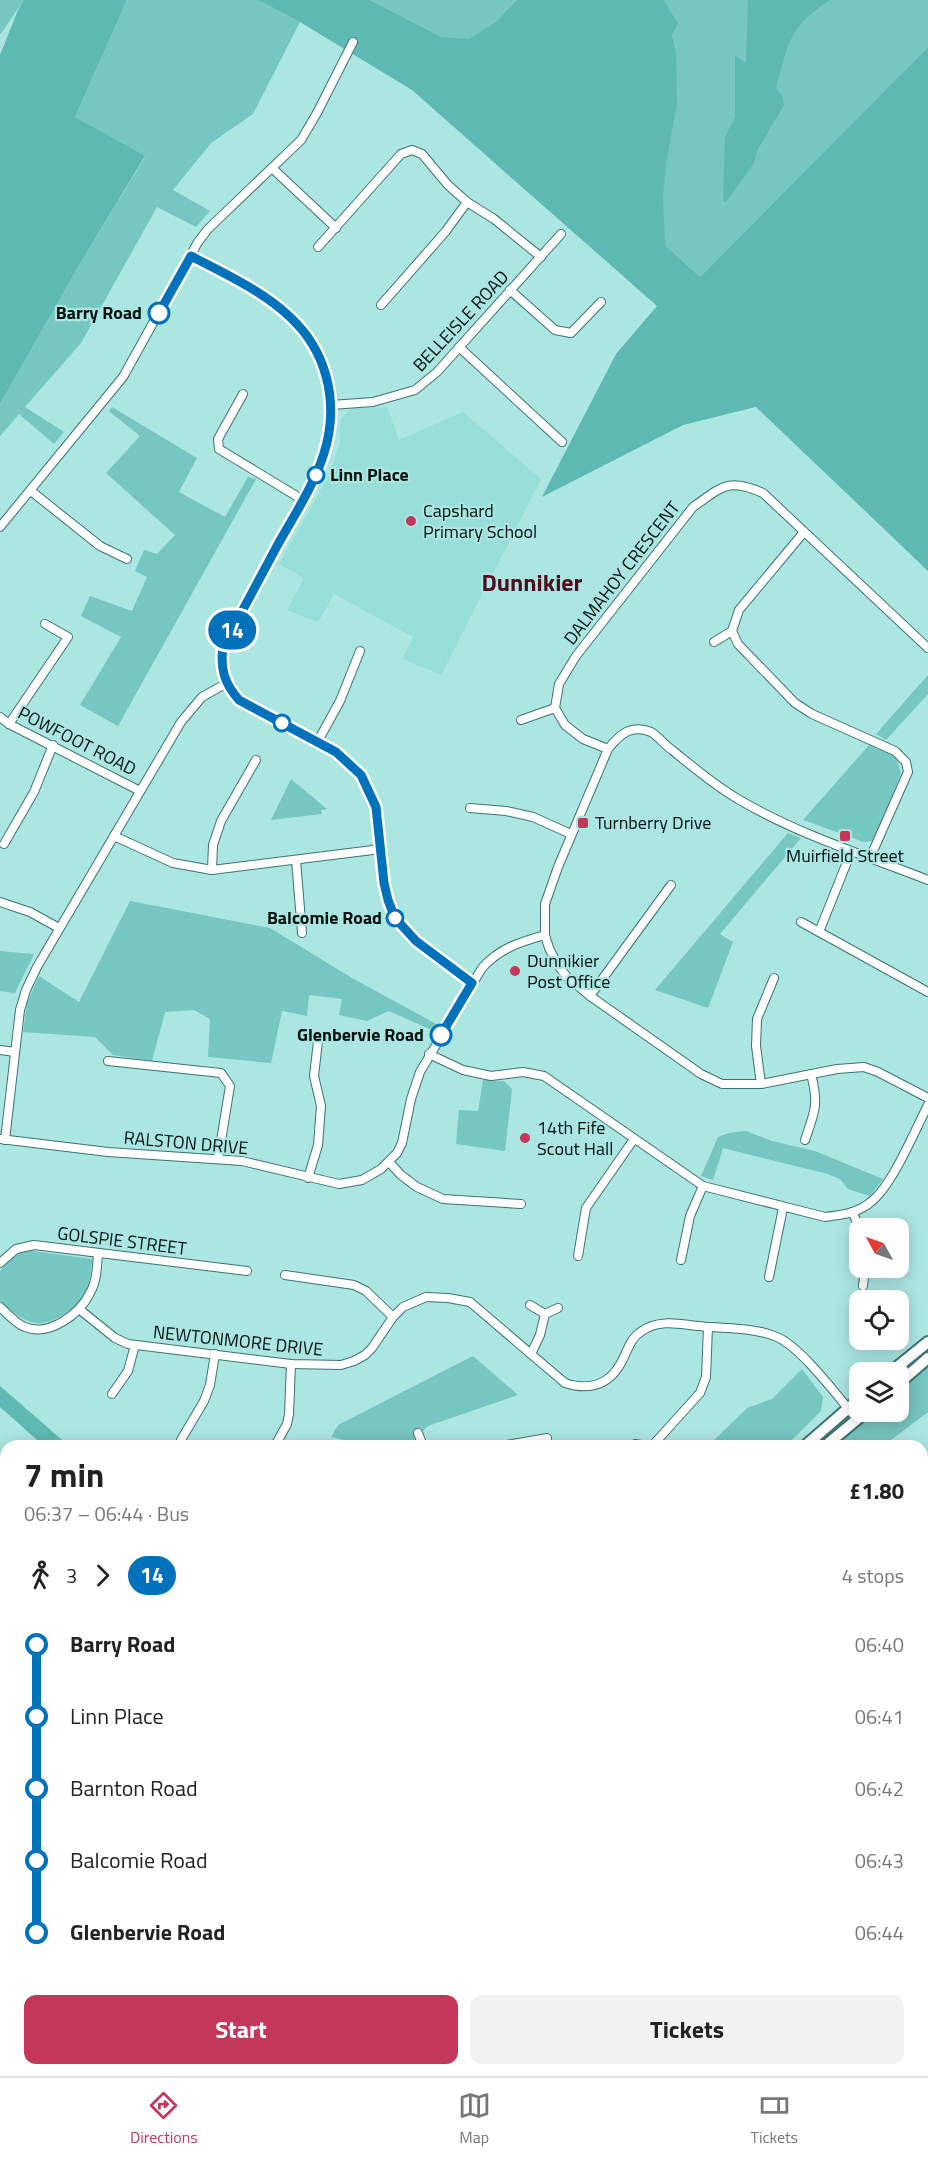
<!DOCTYPE html>
<meta charset="utf-8">
<style>
body{margin:0;font-family:"Titillium Web",sans-serif;background:#f2f2f2;color:#222;height:100vh;display:flex;flex-direction:column;font-size:22px;white-space:nowrap}
*{box-sizing:border-box;margin:0}
p{font-size:20px;color:#767676}
.icon{flex:none;width:33px;height:33px;fill:none;stroke:currentColor;stroke-width:2;stroke-linecap:round;stroke-linejoin:round}
.map{position:relative;flex:1;overflow:hidden}
.panel{position:absolute;left:0px;top:1440px;width:928px;height:636px;display:flex;flex-direction:column;background:#fff;border-radius:18px 18px 0 0;box-shadow:0 3px 15px #0003}
.panel>*{flex:none}
.badge{padding:0 12px;border-radius:20px;font-size:21px;line-height:39px}
.needle{width:39px;rotate:310deg}
.controls{position:absolute;left:849px;top:1218px;display:grid;gap:12px}
.controls a{display:grid;place-items:center;width:60px;height:60px;border-radius:12px;background:#fff;box-shadow:0 3px 15px #0003;font-size:30px}
.map>.badge{position:absolute;translate:-50% -50%;box-shadow:0 0 0 3px #fff}
.legs{display:flex;align-items:center;gap:9px;height:66px;padding:0 24px;font-size:20px}
.legs p{margin-inline-start:auto}
.headline{display:flex;align-items:center;justify-content:space-between;height:102px;padding:0 24px}
h1{font-size:33px;font-weight:700;line-height:45px}
.button{display:flex;gap:12px;margin-top:auto;padding:12px 24px}
.button a{flex:1;height:69px;border-radius:12px;background:#c5365b;color:#fff;font-size:24px;font-weight:700;line-height:69px;text-align:center}
.button a+a{background:#f2f2f2;color:#222}
ul{padding:0 24px;list-style:none}
li{display:flex;align-items:center;gap:21px;height:72px;font-size:22px}
li i{display:grid;place-items:center;width:9px;height:100%;margin:0 8px;background:currentColor}
li i::after{content:'';width:15px;height:15px;margin:-8px;border:4px solid;border-radius:50%;background:#fff}
li p{margin-inline-start:auto}
li:first-child i{background:linear-gradient(#0000 50%,currentColor 0)}
li:last-child i{background:linear-gradient(currentColor 50%,#0000 0)}
.dock{display:flex;justify-content:space-around;align-items:center;height:84px;border-top:2px solid #e0e0e0;background:#fff;font-size:16px;color:#767676}
.dock a{display:grid;justify-items:center;gap:3px}
.dock .active{color:#c5365b}
.map>svg:first-child{display:block}
</style>
<div class="map">
<svg width="928" height="2076" viewBox="0 0 928 2076">
<rect width="100%" height="100%" fill="#abe6e1"/>
<path fill="#97ddd8" d="M 387,407 L 399,440 L 463,412 L 541,479 L 441,675 L 403,659 L 413,637 L 334,594 L 318,622 L 287,610 L 304,578 L 279,564 L 329,476 L 340,443 L 340,420 L 350,409 Z"/>
<g fill="#76c6c1">
<path d="M 0,0 L 24,0 L 0,35 Z"/>
<path d="M 127,0 L 258,0 L 300,22 L 253,114 L 211,143 L 173,190 L 210,211 L 196,227 L 157,207 L 81,343 L 25,407 L 64,432 L 54,444 L 19,414 L 0,436 L 0,404 L 78,267 L 145,157 L 75,117 Z"/>
<path d="M 369,0 L 928,0 L 928,47 L 700,277 L 665,245 Z"/>
<path d="M 112,407 L 197,458 L 179,492 L 225,517 L 248,477 L 256,479 L 118,726 L 80,705 L 121,637 L 81,616 L 90,596 L 132,611 L 147,577 L 135,571 L 144,550 L 157,554 L 175,535 L 106,473 L 140,436 L 109,411 Z"/>
<path d="M 928,675 L 928,694 L 886,740 L 876,734 Z"/>
<path d="M 869,745 L 896,756 L 901,774 L 874,841 L 864,842 L 803,820 Z"/>
<path d="M 291,779 L 327,809 L 321,810 L 322,814 L 271,820 Z"/>
<path d="M 788,833 L 801,838 L 720,934 L 733,942 L 708,1008 L 655,990 Z"/>
<path d="M 130,901 L 270,928 L 352,978 L 438,1025 L 434,1031 L 389,1011 L 367,1021 L 339,1015 L 342,999 L 309,995 L 307,1016 L 282,1011 L 271,1063 L 208,1057 L 210,1019 L 194,1010 L 165,1012 L 152,1061 L 113,1055 L 95,1037 L 23,1032 L 27,1003 L 39,976 L 79,1002 Z"/>
<path d="M 0,951 L 34,954 L 15,993 L 0,991 Z"/>
<path d="M 483,1080 L 504,1081 L 512,1089 L 505,1151 L 456,1144 L 459,1110 L 478,1111 Z"/>
<path d="M 746,1131 L 772,1141 L 815,1151 L 883,1179 L 870,1196 L 848,1189 L 840,1179 L 828,1174 L 723,1148 L 713,1180 L 701,1176 L 718,1137 L 729,1133 Z"/>
<path d="M 25,1250 L 92,1259 C 91,1271 90,1285 84,1296 C 76,1309 51,1325 36,1323 C 22,1321 11,1310 0,1301 L 0,1271 L 12,1257 Z"/>
<path d="M 473,1356 L 518,1395 L 428,1426 L 412,1442 L 395,1446 L 369,1446 L 331,1437 L 338,1425 Z"/>
<path d="M 928,1366 L 928,1412 L 883,1446 L 834,1446 L 877,1412 L 898,1412 L 899,1393 Z"/>
<path d="M 802,1369 L 823,1397 L 821,1411 L 786,1446 L 708,1446 L 747,1408 L 772,1399 Z"/>
<path d="M 928,1624 L 928,1866 L 923,1872 L 922,1630 Z"/>
</g>
<g fill="#5eb9b3">
<path d="M 24,0 L 127,0 L 75,117 L 145,156 L 78,267 L 0,404 L 0,55 L 18,10 Z"/>
<path d="M 258,0 L 369,0 L 441,37 L 469,39 L 496,22 L 517,0 L 663,0 L 678,23 L 672,35 L 676,54 L 677,103 L 666,164 L 663,196 L 665,245 L 700,277 L 928,47 L 928,571 L 756,407 L 683,425 L 542,497 L 616,354 L 657,306 L 412,90 L 300,22 Z"/>
<path d="M 748,0 L 830,0 C 788,28 789,42 776,88 L 783,98 L 784,105 L 757,151 L 754,163 L 726,202 L 723,201 L 725,137 L 735,117 L 735,56 L 746,63 Z"/>
<path d="M 0,1386 L 69,1446 L 44,1446 L 0,1407 Z"/>
</g>
<g fill="none" stroke-linecap="round" stroke-linejoin="round">
<g stroke="#3b7370" stroke-width="10">
<g id="minor">
<path d="M 272,168 L 336,228"/>
<path d="M 318,247 L 401,154 L 412,150 L 422,154 L 448,185 L 467,202 L 494,219 L 541,257"/>
<path d="M 191,256 C 220,271 253,286 278,307 C 328,348 342,404 321,464 L 223,647 L 222,672 L 231,691 L 239,700 L 336,752 L 361,775 L 376,807 L 384,883 L 388,900 L 395,918 L 416,941 L 472,983"/>
<path d="M 510,290 L 555,330 L 571,333 L 601,302"/>
<path d="M 381,305 L 446,231 L 467,202"/>
<path d="M 459,347 L 562,442"/>
<path d="M 243,394 L 218,439 L 219,449 L 303,500"/>
<path d="M 331,405 L 373,402 L 415,390 L 437,372 L 561,234"/>
<path d="M 31,491 L 100,546 L 127,559"/>
<path d="M 0,527 L 123,377 L 198,242 L 208,229 L 301,140 L 317,113 L 353,42"/>
<path d="M 804,532 L 739,610 L 732,631 L 738,644 L 795,703 L 812,714 L 895,751 L 906,762 L 908,772 L 870,858"/>
<path d="M 714,642 L 732,631"/>
<path d="M 0,717 L 9,724 L 140,791"/>
<path d="M 521,720 L 555,708"/>
<path d="M 9,724 L 68,637 L 45,624"/>
<path d="M 318,741 L 340,701 L 360,651"/>
<path d="M 608,749 L 583,739 L 565,725 L 555,708 L 559,684 L 576,656 L 693,507 C 722,487 728,477 763,493 L 928,648"/>
<path d="M 470,808 L 506,811 L 533,817 L 571,834"/>
<path d="M 114,836 L 173,863 L 212,870 L 381,849"/>
<path d="M 4,844 L 34,792 L 53,745"/>
<path d="M 296,860 L 302,933"/>
<path d="M 212,870 L 213,845 L 221,821 L 256,760"/>
<path d="M 928,880 C 864,855 797,834 738,799 C 714,785 693,767 672,750 C 665,745 658,736 651,732 C 631,724 620,734 608,749 L 558,867 L 545,904 L 545,935 L 549,948 L 557,964 L 567,977 L 590,996 L 701,1074 L 722,1084 L 761,1084 L 837,1069 L 864,1067 L 878,1072 L 928,1098"/>
<path d="M 0,902 L 30,912 L 59,928"/>
<path d="M 801,922 L 928,992"/>
<path d="M 819,932 L 851,852"/>
<path d="M 590,996 L 671,885"/>
<path d="M 0,1050 L 15,1052"/>
<path d="M 429,1054 L 463,1070 L 491,1076 L 523,1072 L 544,1076 L 703,1186 L 825,1217 C 842,1215 859,1213 872,1201 C 893,1184 915,1130 928,1105"/>
<path d="M 108,1061 L 221,1073 L 230,1086 L 218,1159"/>
<path d="M 761,1084 L 756,1046 L 757,1019 L 774,978"/>
<path d="M 0,1139 L 108,1152 L 242,1161 L 339,1184 L 362,1180 L 381,1169 L 397,1153 L 402,1143 L 411,1099 L 420,1072 L 482,968 C 500,948 520,942 545,935"/>
<path d="M 5,1140 L 20,1010 L 26,990 L 37,967 L 181,722 L 202,697 L 227,683"/>
<path d="M 805,1140 C 815,1111 819,1104 811,1074"/>
<path d="M 389,1162 L 401,1175 L 417,1187 L 443,1199 L 521,1204"/>
<path d="M 308,1178 L 318,1145 L 321,1106 L 314,1076 L 318,1041"/>
<path d="M 852,1212 L 860,1228"/>
<path d="M 578,1256 L 586,1208 L 634,1139"/>
<path d="M 681,1260 L 690,1216 L 703,1186"/>
<path d="M 0,1263 L 16,1249 L 34,1245 L 247,1271"/>
<path d="M 285,1275 L 354,1285 L 366,1291 L 393,1317"/>
<path d="M 769,1277 L 783,1208"/>
<path d="M 863,1286 L 865,1268"/>
<path d="M 530,1305 L 545,1314 L 558,1308"/>
<path d="M 0,1307 C 7,1313 16,1324 25,1327 C 49,1337 80,1314 90,1293 C 97,1281 97,1266 98,1253"/>
<path d="M 79,1309 L 115,1338 L 128,1344 L 291,1364 L 341,1365 L 354,1361 L 365,1355 L 372,1348 L 393,1317 L 403,1307 L 426,1297 L 448,1298 L 470,1302 L 565,1383 C 589,1391 610,1385 622,1361 C 628,1350 630,1338 642,1331 C 659,1319 679,1324 699,1326 C 724,1329 754,1327 777,1337 C 802,1348 838,1397 857,1419"/>
<path d="M 531,1354 L 540,1335 L 545,1314"/>
<path d="M 112,1394 L 128,1371 L 135,1345"/>
<path d="M 418,1433 L 423,1446"/>
<path d="M 181,1440 L 204,1401 L 210,1385 L 215,1354"/>
<path d="M 635,1444 L 647,1446"/>
<path d="M 275,1446 L 287,1424 L 289,1414 L 291,1364"/>
<path d="M 501,1446 L 547,1438"/>
<path d="M 652,1446 L 700,1393 L 706,1377 L 708,1327"/>
<path d="M 922,1475 L 928,1470"/>
<path d="M 3,1511 L 6,1514"/>
<path d="M 1,1624 L 6,1634"/>
<path d="M 922,1626 L 928,1620"/>
<path d="M 922,1936 L 928,1930"/>
<path d="M 0,1980 L 6,1987"/>
<path d="M 6,2036 L 6,2049"/>
<path d="M 21,2070 L 26,2076"/>
<path d="M 443,2070 L 450,2076"/>
<path d="M 172,2076 L 178,2070"/>
<path d="M 236,2076 L 241,2070"/>
<path d="M 299,2076 L 304,2070"/>
<path d="M 507,2076 L 513,2070"/>
<path d="M 609,2076 L 614,2070"/>
<path d="M 739,2076 L 743,2070"/>
</g>
</g>
<g stroke="#3b7370" stroke-width="12">
<g id="tertiary">
<path d="M 0,1493 L 6,1493"/>
<path d="M 922,2069 L 928,2069"/>
<path d="M 798,2070 L 862,2072 L 899,2070"/>
</g>
</g>
<g stroke="#3b7370" stroke-width="14">
<g id="secondary">
<path d="M 891,1372 L 928,1342"/>
<path d="M 898,1384 L 928,1358"/>
<path d="M 805,1446 L 860,1398"/>
<path d="M 825,1446 L 866,1412"/>
<path d="M 114,2076 L 120,2070"/>
<path d="M 129,2076 L 135,2070"/>
</g>
</g>
<use href="#minor" stroke="#fff" stroke-width="8"/>
<use href="#tertiary" stroke="#fff" stroke-width="9"/>
<use href="#secondary" stroke="#fff" stroke-width="10"/>
</g>
<g fill="none" stroke-linecap="round" stroke-linejoin="round">
<g stroke="#fff" stroke-width="14">
<path id="line-1" d="M 159,313 L 191,256 C 225,274 263,291 291,318 C 308,334 320,354 326,376 C 344,442 308,491 277,546 C 259,579 241,613 223,647 C 220,668 224,683 239,700 L 336,752 L 361,775 L 376,807 L 384,883 L 388,900 L 395,918 L 416,941 L 472,983 L 441,1035"/>
</g>
<use href="#line-1" stroke="#0072bc" stroke-width="9"/>
</g>
<g fill="#fff" stroke="#0072bc" stroke-width="3">
<circle cx="159" cy="313" r="10"/>
<circle cx="316" cy="475" r="8"/>
<circle cx="282" cy="723" r="8"/>
<circle cx="395" cy="918" r="8"/>
<circle cx="441" cy="1035" r="10"/>
</g>
<g fill="#c5365b" stroke="#abe6e1" stroke-width="2">
<circle cx="411" cy="521" r="6"/>
<rect x="577" y="817" width="12" height="12" rx="3"/>
<rect x="839" y="830" width="12" height="12" rx="3"/>
<circle cx="515" cy="971" r="6"/>
<circle cx="525" cy="1138" r="6"/>
</g>
<g text-anchor="middle" stroke-width="4.5" stroke-linejoin="round" paint-order="stroke">
<g font-size="18" font-weight="bold" fill="#00100f" stroke="#abe6e1" text-anchor="end">
<text x="142" y="319">Barry Road</text>
<text x="330" y="481" text-anchor="start">Linn Place</text>
<text x="382" y="924">Balcomie Road</text>
<text x="424" y="1041">Glenbervie Road</text>
</g>
<g font-size="18" fill="#00100f" stroke="#abe6e1">
<text transform="translate(461 321) rotate(-47)" y="6">BELLEISLE ROAD</text>
<text transform="translate(622 573) rotate(-52)" y="6">DALMAHOY CRESCENT</text>
<text transform="translate(77 741) rotate(27)" y="6">POWFOOT ROAD</text>
<text transform="translate(186 1143) rotate(5)" y="6">RALSTON DRIVE</text>
<text transform="translate(122 1241) rotate(7)" y="6">GOLSPIE STREET</text>
<text transform="translate(238 1341) rotate(6)" y="6">NEWTONMORE DRIVE</text>
</g>
<g font-size="18" fill="#00100f" stroke="#abe6e1" text-anchor="start">
<text x="423" y="517">Capshard<tspan x="423" dy="21">Primary School</tspan></text>
<text x="595" y="829">Turnberry Drive</text>
<text x="845" y="862" text-anchor="middle">Muirfield Street</text>
<text x="527" y="967">Dunnikier<tspan x="527" dy="21">Post Office</tspan></text>
<text x="537" y="1134">14th Fife<tspan x="537" dy="21">Scout Hall</tspan></text>
</g>
<g font-size="24" font-weight="bold" fill="#510b1f" stroke="#abe6e1">
<text x="532" y="591">Dunnikier</text>
</g>
</g>
</svg>
<div class="controls">
<a><svg class="needle" viewBox="-14 -14 28 28"><path d="M0-13l5 13h-10z" fill="#e53935"/><path d="M0 13l5-13h-10z" fill="#767676"/></svg></a>
<a><svg class="icon" aria-label="locate" viewBox="0 0 24 24"><circle cx="12" cy="12" r="6"/><path d="M12 2v4M12 18v4M2 12h4M18 12h4"/></svg></a>
<a><svg class="icon" aria-label="layers" viewBox="0 0 24 24"><path d="M12 4l9 5-9 5-9-5zM3 14l9 5 9-5"/></svg></a>
</div>
<b class="badge" style="left:232px;top:630px;background:#0072bc;color:#fff">14</b>
<section class="panel">
<div class="headline"><div><h1>7 min</h1><p>06:37 – 06:44 · Bus</p></div><b>£1.80</b></div>
<div class="legs"><svg class="icon" aria-label="walk" viewBox="0 0 24 24"><circle cx="13" cy="4" r="2"/><path d="M13 8l-2 6 4 7M11 14l-3 7M7 12l3-4h3l4 4"/></svg>3<svg class="icon" aria-label="forward" viewBox="0 0 24 24"><path d="M9 5l7 7-7 7"/></svg><b class="badge" style="background:#0072bc;color:#fff">14</b><p>4 stops</p></div>
<ul>
<li><i style="color:#0072bc"></i><b>Barry Road</b><p>06:40</p></li>
<li><i style="color:#0072bc"></i><span>Linn Place</span><p>06:41</p></li>
<li><i style="color:#0072bc"></i><span>Barnton Road</span><p>06:42</p></li>
<li><i style="color:#0072bc"></i><span>Balcomie Road</span><p>06:43</p></li>
<li><i style="color:#0072bc"></i><b>Glenbervie Road</b><p>06:44</p></li>
</ul>
<div class="button"><a>Start</a><a>Tickets</a></div>
</section>
</div>
<nav class="dock">
<a class="active"><svg class="icon" aria-label="directions" viewBox="0 0 24 24"><path d="M12 3l9 9-9 9-9-9zM9 14v-3h6M13 9l2 2-2 2"/></svg>Directions</a>
<a><svg class="icon" aria-label="map" viewBox="0 0 24 24"><path d="M3 6l6-2 6 2 6-2v14l-6 2-6-2-6 2zM9 4v14M15 6v14"/></svg>Map</a>
<a><svg class="icon" aria-label="tickets" viewBox="0 0 24 24"><path d="M3 7h18v10H3zM15 7v10"/></svg>Tickets</a>
</nav>
